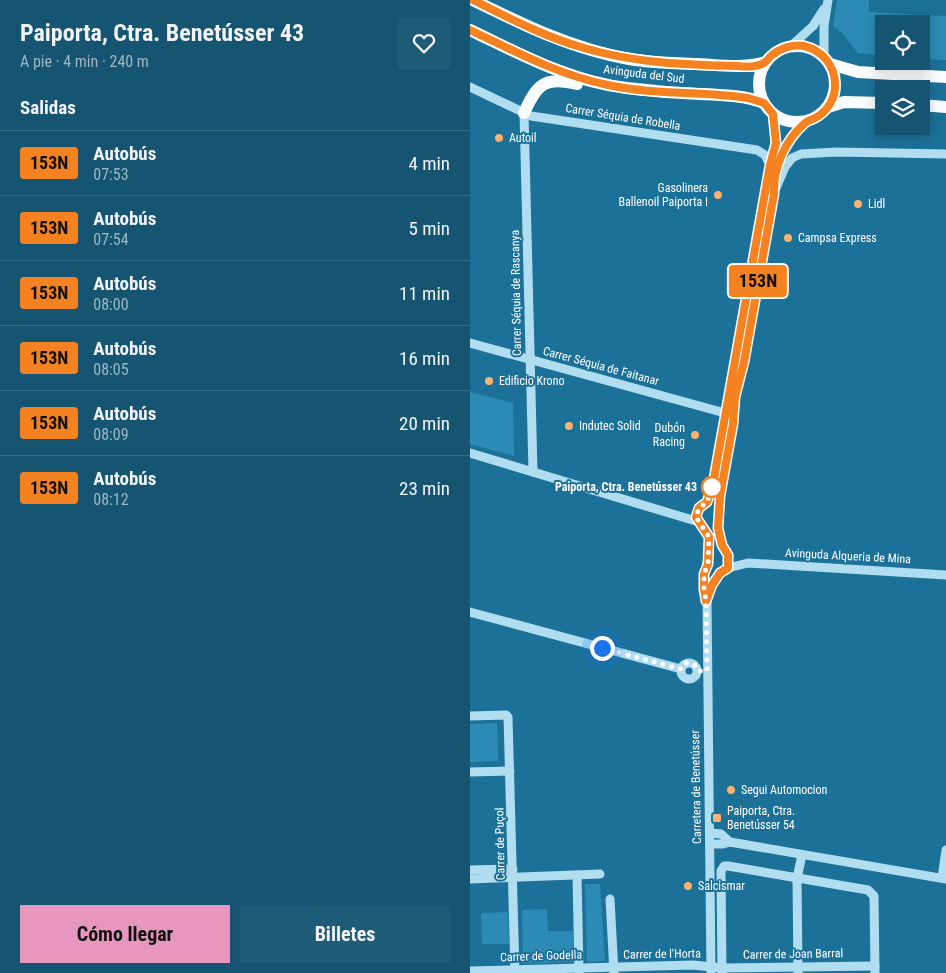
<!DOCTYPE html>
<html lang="es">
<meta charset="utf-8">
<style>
body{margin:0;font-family:"Roboto Condensed",sans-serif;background:#1e5b77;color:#f1f3f6;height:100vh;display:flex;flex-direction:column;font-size:19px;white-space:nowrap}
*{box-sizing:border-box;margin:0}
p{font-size:16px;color:#9db7c4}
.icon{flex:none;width:28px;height:28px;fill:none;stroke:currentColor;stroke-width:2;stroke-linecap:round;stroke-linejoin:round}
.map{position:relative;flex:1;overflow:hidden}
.sheet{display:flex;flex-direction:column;background:#155572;width:470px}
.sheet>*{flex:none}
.badge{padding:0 10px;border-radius:4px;font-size:18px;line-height:32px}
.fabs{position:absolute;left:405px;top:15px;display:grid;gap:10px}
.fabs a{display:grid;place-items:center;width:55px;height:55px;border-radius:0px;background:#155572;box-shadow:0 2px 12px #0003;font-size:25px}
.you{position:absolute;width:25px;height:25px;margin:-12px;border:4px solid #fff;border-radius:50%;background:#1a73e8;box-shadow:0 0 0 8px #1a73e833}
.map>.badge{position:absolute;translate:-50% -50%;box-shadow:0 0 0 2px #fff}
h2{padding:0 20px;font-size:19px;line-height:45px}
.round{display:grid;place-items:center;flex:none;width:52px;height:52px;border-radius:0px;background:#1e5b77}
.summary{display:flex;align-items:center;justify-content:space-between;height:85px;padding:0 20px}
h1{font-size:24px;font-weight:700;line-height:38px}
.cta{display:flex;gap:10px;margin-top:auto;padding:10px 20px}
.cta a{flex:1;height:58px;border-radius:0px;background:#e797bd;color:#111;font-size:20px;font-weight:700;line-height:58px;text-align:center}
.cta a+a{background:#1e5b77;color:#f1f3f6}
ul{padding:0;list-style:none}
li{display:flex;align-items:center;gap:15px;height:65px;padding:0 20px;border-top:1px solid #346b84}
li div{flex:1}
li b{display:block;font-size:19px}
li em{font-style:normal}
li .badge{min-width:55px;font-weight:700;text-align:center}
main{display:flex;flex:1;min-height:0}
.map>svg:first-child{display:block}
</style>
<main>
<section class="sheet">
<div class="summary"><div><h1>Paiporta, Ctra. Benetússer 43</h1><p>A pie · 4 min · 240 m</p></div><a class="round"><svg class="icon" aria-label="heart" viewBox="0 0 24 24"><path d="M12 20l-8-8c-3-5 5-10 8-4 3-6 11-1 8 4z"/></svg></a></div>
<h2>Salidas</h2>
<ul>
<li><span class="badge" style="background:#f58220;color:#111">153N</span><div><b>Autobús</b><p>07:53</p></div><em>4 min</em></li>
<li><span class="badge" style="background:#f58220;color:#111">153N</span><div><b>Autobús</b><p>07:54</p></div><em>5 min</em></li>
<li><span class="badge" style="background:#f58220;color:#111">153N</span><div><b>Autobús</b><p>08:00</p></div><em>11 min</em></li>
<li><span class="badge" style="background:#f58220;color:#111">153N</span><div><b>Autobús</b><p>08:05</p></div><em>16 min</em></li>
<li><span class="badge" style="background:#f58220;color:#111">153N</span><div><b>Autobús</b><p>08:09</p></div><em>20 min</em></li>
<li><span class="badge" style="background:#f58220;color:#111">153N</span><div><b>Autobús</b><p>08:12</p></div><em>23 min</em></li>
</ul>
<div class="cta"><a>Cómo llegar</a><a>Billetes</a></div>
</section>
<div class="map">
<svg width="476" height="973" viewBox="0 0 476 973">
<rect width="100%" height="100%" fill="#1c7198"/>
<g fill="#2c8bb4">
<path d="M 367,0 L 399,0 L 399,12 L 476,16 L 476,60 L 451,59 L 451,24 L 414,24 L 414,56 L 388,53 L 373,34 L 363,26 Z"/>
<path d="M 0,392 L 43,403 L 44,456 L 0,444 Z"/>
<path d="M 27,723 L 28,761 L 0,762 L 0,724 Z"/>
<path d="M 115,884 L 130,884 L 135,961 L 117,962 Z"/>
<path d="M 77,909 L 78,931 L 103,931 L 104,962 L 53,964 L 52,910 Z"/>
<path d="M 38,912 L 39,944 L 12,944 L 11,913 Z"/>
</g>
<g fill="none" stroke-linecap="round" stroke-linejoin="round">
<g stroke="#b1ddf0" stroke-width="9">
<path d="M 321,46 L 343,26 L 354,9"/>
<path d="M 354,56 L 354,26 L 358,0"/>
<path d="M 0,87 L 61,116 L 287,150 L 295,155 L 300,165"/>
<path d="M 54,113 L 63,472"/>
<path d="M 306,188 L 315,167 L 322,158 L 331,154 L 366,152 L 476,154"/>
<path d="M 0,343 L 255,413"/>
<path d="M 0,453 L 229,522"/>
<path d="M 258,568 L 278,563 L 476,575"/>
<path d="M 237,601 L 242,585 L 250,573 L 258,568 L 259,555 L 253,545 L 248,528 L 250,497 L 263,424 L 265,397 L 274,362 L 304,194 C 303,165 317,142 336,122"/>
<path d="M 0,612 L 211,669"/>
<circle cx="219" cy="671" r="8"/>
<path d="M 0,716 L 36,715 L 38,717 L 45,973"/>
<path d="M 0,772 L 40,771"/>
<path d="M 240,833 L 251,834 L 260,842"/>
<path d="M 240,844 L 253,844 L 260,842 L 476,879"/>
<path d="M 0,870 L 43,869"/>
<path d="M 107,875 L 109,972"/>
<path d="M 472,878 L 476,850"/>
<path d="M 0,879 L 130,874"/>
<path d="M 140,899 L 144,973"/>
<path d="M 0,971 L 223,965 L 252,968 L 405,966"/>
<path d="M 241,973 L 237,601 C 235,592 233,582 235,573 C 237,562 241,548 239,537 C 237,529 230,524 226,517 L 229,508 L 237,503 L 243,484 L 300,165 C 306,145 306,134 303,114"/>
<path d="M 252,973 L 251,871 L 254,866 L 258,866 L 398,890 L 404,896 L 405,973"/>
<path d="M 328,973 L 327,878 L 332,855"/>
</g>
<g stroke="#fafdff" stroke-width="12">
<path d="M 3,0 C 54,25 103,49 159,59 C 181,63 205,63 228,64 C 250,65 274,69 296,62"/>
<path d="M 0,30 C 50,54 101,82 157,88 C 181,91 205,93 230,94 C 251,95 273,95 294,103"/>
<circle cx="327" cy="84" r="38"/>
<path d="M 360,64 L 388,72 L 476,77"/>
<path d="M 451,105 L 476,107"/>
<path d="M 358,107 L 374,102 L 414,103"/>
<path d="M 54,113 C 67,84 75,76 107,84"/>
</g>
</g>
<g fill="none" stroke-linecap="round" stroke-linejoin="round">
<g stroke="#fff" stroke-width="11">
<path id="line" d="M 0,30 C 44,51 89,75 138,85 C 184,95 232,91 278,98 L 294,103 L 303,114 L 306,143 L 300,165 L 243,484 L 237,502 L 229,508 L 226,517 L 239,537 L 238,564 L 234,574 L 234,589 L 236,601 L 242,585 L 250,573 L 258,568 L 258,555 L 252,545 L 248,528 L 250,496 L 263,424 L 265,397 L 274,362 L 304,194 C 303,168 315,140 335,123 C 338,120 342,120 345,118 C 357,112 366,98 365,84 C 365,66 352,50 334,46 C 323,44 311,48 302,55 C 299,57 298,61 294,63 C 287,67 276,67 268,66 C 217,65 164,63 114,48 C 75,37 39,18 3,0"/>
</g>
<use href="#line" stroke="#f58220" stroke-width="8"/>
<path stroke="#fff" stroke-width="5" stroke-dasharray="0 9" d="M 132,648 L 211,669 L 216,663 C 222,662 227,665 228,671 L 237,671 L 236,601 L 234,589 L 234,574 L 238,564 L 239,537 L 226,517 L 229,508 L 237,502 L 243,484 L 242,487"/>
</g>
<g fill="#ffb270" stroke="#1c7198" stroke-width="2">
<circle cx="29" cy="138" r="5"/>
<circle cx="248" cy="195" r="5"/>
<circle cx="388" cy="204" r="5"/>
<circle cx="318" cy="238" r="5"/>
<circle cx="19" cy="381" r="5"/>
<circle cx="99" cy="426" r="5"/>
<circle cx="225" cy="435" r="5"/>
<circle cx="261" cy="790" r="5"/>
<rect x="242" y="813" width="10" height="10" rx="2.5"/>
<circle cx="218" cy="886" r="5"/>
</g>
<circle fill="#fff" stroke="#f58220" stroke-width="2.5" cx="242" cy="487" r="10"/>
<g text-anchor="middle" stroke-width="4" stroke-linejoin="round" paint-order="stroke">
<g font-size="12" fill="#fff" stroke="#1c7198">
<text transform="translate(174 74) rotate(7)" y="4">Avinguda del Sud</text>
<text transform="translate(153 117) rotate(9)" y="4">Carrer Séquia de Robella</text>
<text transform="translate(46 293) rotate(-91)" y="4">Carrer Séquia de Rascanya</text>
<text transform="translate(131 366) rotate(15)" y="4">Carrer Séquia de Faitanar</text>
<text transform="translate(378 556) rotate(3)" y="4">Avinguda Alqueria de Mina</text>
<text transform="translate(226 787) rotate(-91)" y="4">Carretera de Benetússer</text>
<text transform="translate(30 844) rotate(-91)" y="4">Carrer de Puçol</text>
<text transform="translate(192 954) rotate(-1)" y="4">Carrer de l'Horta</text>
<text transform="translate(323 954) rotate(-1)" y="4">Carrer de Joan Barral</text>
<text transform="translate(71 956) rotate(-2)" y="4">Carrer de Godella</text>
</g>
<g font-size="12" fill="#fff" stroke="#1c7198" text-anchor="start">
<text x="39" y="142">Autoil</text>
<text x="238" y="192" text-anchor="end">Gasolinera<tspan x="238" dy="14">Ballenoil Paiporta I</tspan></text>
<text x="398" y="208">Lidl</text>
<text x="328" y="242">Campsa Express</text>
<text x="29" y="385">Edificio Krono</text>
<text x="109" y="430">Indutec Solid</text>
<text x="215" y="432" text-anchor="end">Dubón<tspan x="215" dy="14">Racing</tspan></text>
<text x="271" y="794">Segui Automocion</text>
<text x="257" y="815">Paiporta, Ctra.<tspan x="257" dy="14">Benetússer 54</tspan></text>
<text x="228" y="890">Salcismar</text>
</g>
<g font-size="12" font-weight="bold" fill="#fff" stroke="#1c7198" text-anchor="end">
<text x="227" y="491">Paiporta, Ctra. Benetússer 43</text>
</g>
</g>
</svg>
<div class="fabs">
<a><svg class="icon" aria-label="locate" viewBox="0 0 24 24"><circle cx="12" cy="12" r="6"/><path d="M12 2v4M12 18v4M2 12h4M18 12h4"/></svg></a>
<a><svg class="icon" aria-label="layers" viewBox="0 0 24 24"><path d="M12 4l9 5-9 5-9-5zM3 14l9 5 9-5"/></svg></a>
</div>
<div class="you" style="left:132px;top:648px"></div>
<b class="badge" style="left:288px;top:281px;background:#f58220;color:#111">153N</b>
</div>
</main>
